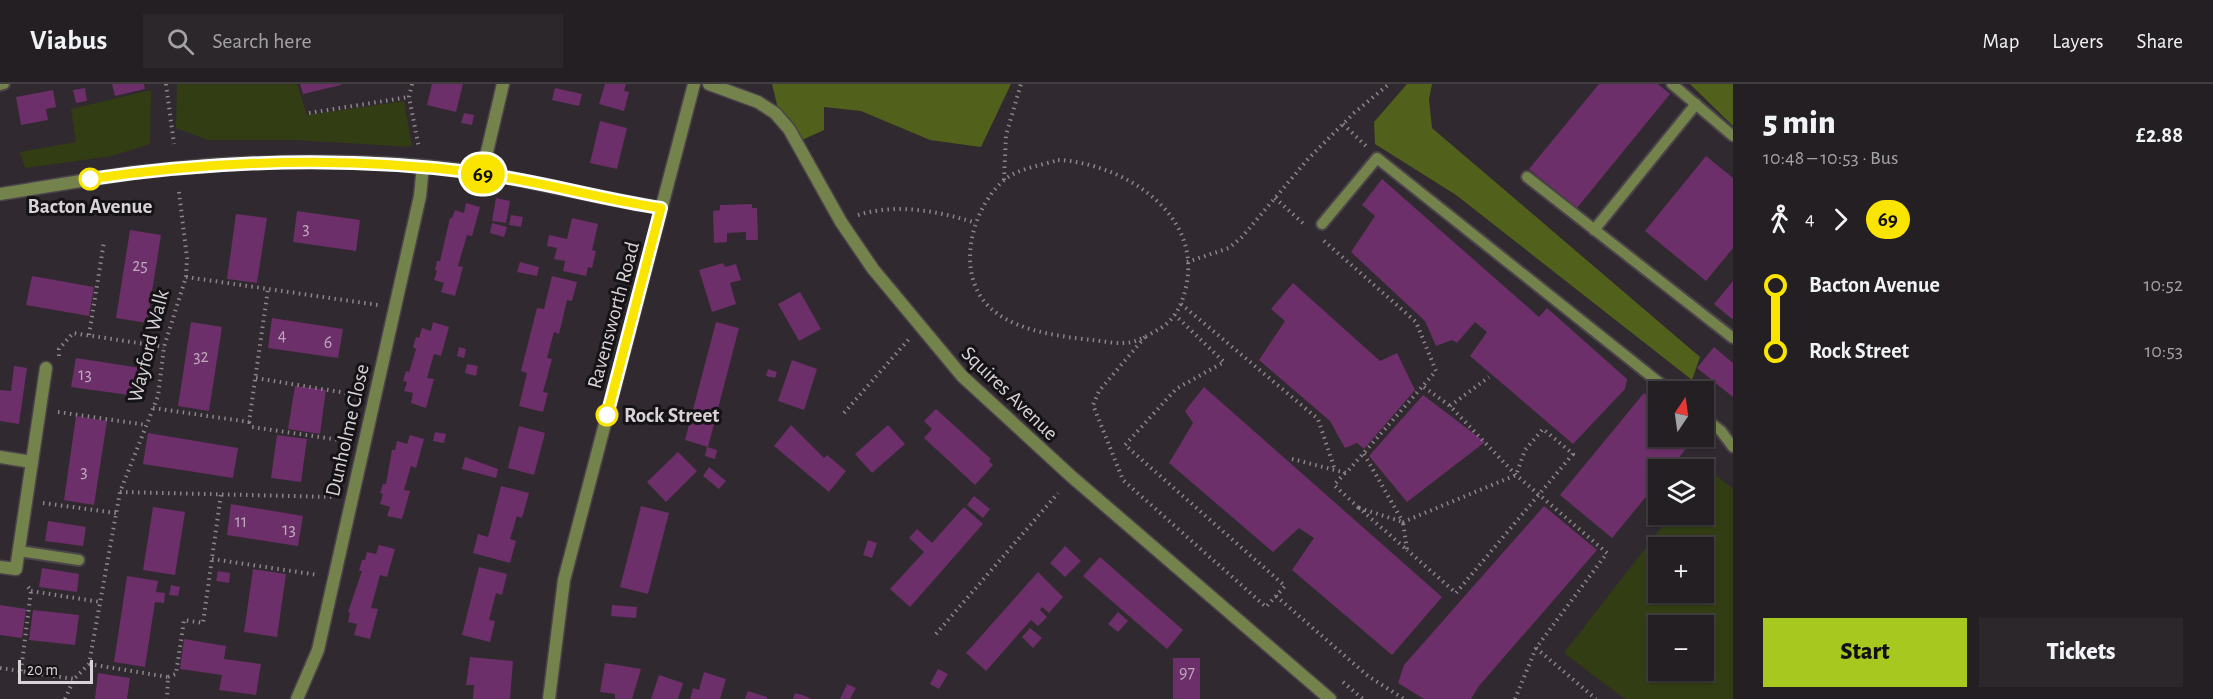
<!DOCTYPE html>
<meta charset="utf-8">
<style>
body{margin:0;font-family:"Alegreya Sans",sans-serif;background:#2c272b;color:#f1f3f6;height:100vh;display:flex;flex-direction:column;font-size:22px;white-space:nowrap}
*{box-sizing:border-box;margin:0}
p{font-size:20px;color:#a3a2a6}
.icon{flex:none;width:33px;height:33px;fill:none;stroke:currentColor;stroke-width:2;stroke-linecap:round;stroke-linejoin:round}
.map{position:relative;flex:1;overflow:hidden}
.panel{display:flex;flex-direction:column;background:#241f23;width:480px}
.panel>*{flex:none}
.badge{padding:0 12px;border-radius:20px;font-size:21px;line-height:39px}
.needle{width:39px;rotate:13deg}
.tools{position:absolute;left:1648px;top:297px;display:grid;gap:12px}
.tools a{display:grid;place-items:center;width:66px;height:66px;border-radius:0px;background:#241f23;box-shadow:0 2px 4px #0004,0 0 0 2px #413d41;font-size:30px}
.scale{position:absolute;left:18px;bottom:15px;width:75px;box-sizing:border-box;padding-left:6px;border:3px solid #d8d3d7;border-top:0;font-size:16px;line-height:21px;white-space:nowrap;color:#d8d3d7;-webkit-text-stroke:4px #161316;paint-order:stroke}
.map>.badge{position:absolute;translate:-50% -50%;box-shadow:0 0 0 3px #fff}
.legs{display:flex;align-items:center;gap:9px;height:66px;padding:0 30px;font-size:20px}
.legs p{margin-inline-start:auto}
.overview{display:flex;align-items:center;justify-content:space-between;height:102px;padding:0 30px}
h1{font-size:33px;font-weight:800;line-height:45px}
.action{display:flex;gap:12px;margin-top:auto;padding:12px 30px}
.action a{flex:1;height:69px;border-radius:0px;background:#a7c81f;color:#111;font-size:24px;font-weight:800;line-height:69px;text-align:center}
.action a+a{background:#2c272b;color:#f1f3f6}
ul{padding:0 30px;list-style:none}
li{display:flex;align-items:center;gap:21px;height:66px;font-size:22px}
li i{display:grid;place-items:center;width:9px;height:100%;margin:0 8px;background:currentColor}
li i::after{content:'';width:15px;height:15px;margin:-8px;border:4px solid;border-radius:50%;background:#241f23}
li p{margin-inline-start:auto}
li:first-child i{background:linear-gradient(#0000 50%,currentColor 0)}
li:last-child i{background:linear-gradient(currentColor 50%,#0000 0)}
header{display:flex;align-items:center;gap:36px;box-sizing:border-box;height:84px;padding:0 30px;background:#241f23;border-bottom:2px solid #413d41}
header strong{font-size:28px}
nav{display:flex;gap:33px;margin-inline-start:auto;font-size:21px}
.search{width:420px;height:54px;background:#2c272b;display:flex;align-items:center;gap:15px;box-sizing:border-box;padding:0 21px;border-radius:0px;color:#a3a2a6;font-size:22px}
main{display:flex;flex:1;min-height:0}
.map>svg:first-child{display:block}
</style>
<header>
<strong>Viabus</strong>
<div class="search"><svg class="icon" aria-label="search" viewBox="0 0 24 24"><circle cx="10" cy="10" r="6"/><path d="M15 15l6 6"/></svg>Search here</div>
<nav><a>Map</a><a>Layers</a><a>Share</a></nav>
</header>
<main>
<div class="map">
<svg width="1733" height="615" viewBox="0 0 1733 615">
<rect width="100%" height="100%" fill="#30292f"/>
<g fill="#333d14" fill-rule="evenodd">
<path d="M 177,0 L 297,0 L 307,31 L 404,17 L 412,63 L 296,56 L 208,56 L 176,44 Z"/>
<path d="M 151,6 L 150,60 L 112,72 L 25,84 L 20,68 L 76,58 L 71,25 Z"/>
<path d="M 1707,384 L 1733,405 L 1733,615 L 1625,615 L 1564,569 L 1671,431 L 1704,430 L 1704,388 ZM 1659,464 L 1704,464 L 1704,508 L 1659,508 ZM 1659,542 L 1704,542 L 1704,586 L 1659,586 Z"/>
</g>
<g fill="#51601b">
<path d="M 772,0 L 1011,0 L 981,63 L 930,56 L 861,27 L 824,23 L 824,46 L 802,56 L 778,25 Z"/>
<path d="M 1407,0 L 1432,0 L 1429,15 L 1432,44 L 1700,273 L 1692,296 L 1456,111 L 1375,60 L 1374,38 Z"/>
<path d="M 1690,0 L 1733,0 L 1733,42 Z"/>
</g>
<g fill="#6c2f69">
<path d="M 112,0 L 144,0 L 145,5 L 115,12 Z"/>
<path d="M 300,0 L 341,0 L 341,1 L 303,10 Z"/>
<path d="M 432,0 L 463,0 L 456,28 L 427,21 Z"/>
<path d="M 605,0 L 626,0 L 624,7 L 629,8 L 624,27 L 599,20 Z"/>
<path d="M 1599,0 L 1658,0 L 1670,10 L 1577,124 L 1529,85 Z"/>
<path d="M 85,4 L 87,17 L 76,19 L 73,6 Z"/>
<path d="M 555,4 L 582,10 L 579,22 L 552,16 Z"/>
<path d="M 53,6 L 56,23 L 46,25 L 48,36 L 21,41 L 16,13 Z"/>
<path d="M 464,29 L 474,31 L 472,41 L 461,39 Z"/>
<path d="M 600,37 L 627,44 L 617,85 L 590,79 Z"/>
<path d="M 1706,72 L 1733,94 L 1733,164 L 1706,197 L 1645,147 Z"/>
<path d="M 1382,95 L 1539,233 L 1547,224 L 1627,295 L 1625,305 L 1573,360 L 1470,272 L 1487,248 L 1475,238 L 1457,259 L 1452,256 L 1436,262 L 1425,237 L 1351,168 L 1375,132 L 1362,121 Z"/>
<path d="M 496,114 L 510,117 L 506,139 L 492,137 Z"/>
<path d="M 466,119 L 480,123 L 472,152 L 467,151 L 458,182 L 463,183 L 455,212 L 441,208 L 444,199 L 434,196 L 437,187 L 435,186 L 437,177 L 440,177 L 450,134 L 452,134 L 455,126 L 464,129 Z"/>
<path d="M 752,120 L 752,124 L 757,124 L 758,156 L 746,156 L 746,148 L 727,149 L 727,158 L 714,159 L 713,127 L 720,126 L 720,121 Z"/>
<path d="M 297,127 L 360,136 L 356,167 L 293,158 Z"/>
<path d="M 236,130 L 267,134 L 257,199 L 227,195 Z"/>
<path d="M 511,131 L 523,133 L 521,143 L 509,141 Z"/>
<path d="M 572,134 L 598,140 L 592,166 L 596,167 L 592,184 L 588,183 L 586,192 L 563,187 L 565,177 L 554,175 L 557,164 L 547,162 L 549,151 L 567,155 Z"/>
<path d="M 492,139 L 507,143 L 504,153 L 490,149 Z"/>
<path d="M 130,146 L 161,151 L 147,239 L 116,234 Z"/>
<path d="M 520,178 L 539,183 L 537,192 L 517,188 Z"/>
<path d="M 723,179 L 725,183 L 736,180 L 741,196 L 730,199 L 736,220 L 712,228 L 699,186 Z"/>
<path d="M 32,192 L 94,203 L 89,232 L 26,221 Z"/>
<path d="M 552,192 L 577,198 L 572,217 L 567,216 L 559,250 L 554,248 L 547,274 L 552,275 L 543,308 L 548,309 L 543,328 L 519,322 L 527,289 L 521,287 L 537,224 L 544,225 Z"/>
<path d="M 1733,197 L 1733,234 L 1732,235 L 1714,220 Z"/>
<path d="M 1293,199 L 1380,277 L 1397,269 L 1415,306 L 1364,365 L 1357,359 L 1345,364 L 1330,337 L 1259,276 L 1285,237 L 1271,225 Z"/>
<path d="M 800,208 L 821,245 L 799,257 L 778,220 Z"/>
<path d="M 272,234 L 343,245 L 338,274 L 268,264 Z"/>
<path d="M 191,238 L 222,243 L 209,327 L 178,322 Z"/>
<path d="M 433,238 L 449,243 L 441,272 L 434,270 L 427,294 L 434,295 L 426,324 L 411,319 L 413,309 L 404,307 L 407,298 L 403,297 L 406,287 L 409,288 L 416,265 L 413,263 L 416,253 L 419,254 L 422,244 L 431,247 Z"/>
<path d="M 716,238 L 739,244 L 708,363 L 685,356 Z"/>
<path d="M 459,263 L 466,265 L 464,274 L 457,272 Z"/>
<path d="M 1714,263 L 1733,279 L 1733,313 L 1697,284 Z"/>
<path d="M 76,274 L 147,285 L 143,313 L 71,303 Z"/>
<path d="M 792,276 L 817,285 L 804,326 L 778,317 Z"/>
<path d="M 467,280 L 478,282 L 476,292 L 465,289 Z"/>
<path d="M 14,282 L 27,284 L 19,340 L 0,337 L 0,306 L 11,307 Z"/>
<path d="M 768,285 L 777,288 L 775,294 L 766,292 Z"/>
<path d="M 295,302 L 326,306 L 320,350 L 288,345 Z"/>
<path d="M 1204,303 L 1442,513 L 1392,571 L 1292,486 L 1314,454 L 1299,444 L 1273,468 L 1169,379 L 1193,339 L 1185,327 Z"/>
<path d="M 1644,309 L 1659,321 L 1659,352 L 1696,352 L 1669,386 L 1659,386 L 1659,397 L 1612,454 L 1560,411 Z"/>
<path d="M 1423,311 L 1485,358 L 1407,418 L 1369,372 Z"/>
<path d="M 936,325 L 991,375 L 989,377 L 993,381 L 975,401 L 924,354 L 932,345 L 924,337 Z"/>
<path d="M 76,332 L 107,337 L 94,421 L 64,416 Z"/>
<path d="M 791,341 L 824,374 L 827,371 L 846,387 L 829,408 L 774,362 Z"/>
<path d="M 888,341 L 905,360 L 872,389 L 855,370 Z"/>
<path d="M 519,342 L 545,349 L 534,391 L 508,384 Z"/>
<path d="M 435,348 L 446,350 L 444,359 L 433,357 Z"/>
<path d="M 148,349 L 238,364 L 233,394 L 143,380 Z"/>
<path d="M 277,351 L 307,355 L 301,398 L 271,394 Z"/>
<path d="M 410,351 L 424,355 L 416,384 L 411,382 L 404,406 L 410,407 L 402,435 L 387,432 L 390,423 L 380,420 L 383,410 L 380,409 L 383,400 L 386,400 L 392,366 L 395,366 L 397,357 L 407,360 Z"/>
<path d="M 707,363 L 717,366 L 715,375 L 705,372 Z"/>
<path d="M 678,368 L 697,387 L 666,418 L 647,398 Z"/>
<path d="M 465,373 L 498,385 L 496,394 L 462,385 Z"/>
<path d="M 709,383 L 726,397 L 719,405 L 703,392 Z"/>
<path d="M 501,402 L 529,409 L 522,434 L 517,432 L 510,455 L 516,457 L 510,479 L 473,469 L 478,450 L 488,453 Z"/>
<path d="M 974,412 L 990,425 L 983,434 L 967,421 Z"/>
<path d="M 231,420 L 303,432 L 298,462 L 227,451 Z"/>
<path d="M 641,422 L 669,429 L 648,510 L 620,503 Z"/>
<path d="M 1544,422 L 1597,466 L 1479,602 L 1471,615 L 1424,615 L 1398,599 L 1404,581 Z"/>
<path d="M 153,423 L 185,428 L 175,491 L 143,486 Z"/>
<path d="M 964,423 L 983,440 L 910,523 L 890,505 L 924,468 L 909,454 L 917,445 L 932,459 Z"/>
<path d="M 48,437 L 86,443 L 83,462 L 45,457 Z"/>
<path d="M 868,456 L 877,459 L 872,474 L 863,471 Z"/>
<path d="M 379,461 L 395,465 L 387,493 L 380,491 L 371,524 L 378,525 L 370,555 L 354,551 L 357,540 L 348,538 L 350,529 L 348,528 L 362,487 L 359,487 L 362,476 L 365,476 L 367,468 L 376,470 Z"/>
<path d="M 1065,462 L 1081,477 L 1065,493 L 1050,479 Z"/>
<path d="M 1100,473 L 1183,546 L 1167,565 L 1083,492 Z"/>
<path d="M 479,483 L 507,490 L 502,511 L 496,509 L 489,536 L 495,537 L 490,558 L 462,551 Z"/>
<path d="M 42,484 L 79,490 L 77,508 L 39,503 Z"/>
<path d="M 253,485 L 286,490 L 277,553 L 244,548 Z"/>
<path d="M 218,487 L 230,489 L 229,499 L 216,497 Z"/>
<path d="M 1038,488 L 1063,513 L 1049,529 L 1042,523 L 1040,526 L 1047,533 L 1038,542 L 1031,536 L 986,587 L 966,569 Z"/>
<path d="M 127,492 L 158,497 L 156,508 L 165,509 L 164,519 L 155,518 L 145,583 L 114,578 Z"/>
<path d="M 171,501 L 180,503 L 178,512 L 169,511 Z"/>
<path d="M 0,521 L 26,525 L 22,554 L 0,551 Z"/>
<path d="M 612,521 L 637,523 L 636,534 L 611,532 Z"/>
<path d="M 33,526 L 79,531 L 75,561 L 29,556 Z"/>
<path d="M 1118,528 L 1128,537 L 1118,548 L 1108,540 Z"/>
<path d="M 1030,544 L 1042,554 L 1033,564 L 1022,553 Z"/>
<path d="M 184,555 L 226,562 L 224,575 L 261,580 L 256,611 L 219,606 L 222,591 L 180,585 Z"/>
<path d="M 470,573 L 513,577 L 510,615 L 473,615 L 474,601 L 466,601 Z"/>
<rect x="1173" y="574" width="27" height="41"/>
<path d="M 605,579 L 641,585 L 632,615 L 615,615 L 615,610 L 600,608 Z"/>
<path d="M 938,585 L 948,590 L 939,605 L 930,600 Z"/>
<path d="M 704,588 L 726,595 L 720,615 L 690,615 L 693,604 L 699,606 Z"/>
<path d="M 98,589 L 130,594 L 127,615 L 95,615 Z"/>
<path d="M 659,591 L 683,599 L 678,615 L 651,615 Z"/>
<path d="M 847,600 L 856,604 L 850,615 L 840,615 Z"/>
<path d="M 748,607 L 767,613 L 767,615 L 745,615 Z"/>
<path d="M 795,609 L 805,612 L 811,615 L 793,615 Z"/>
</g>
<g fill="none" stroke-linecap="round" stroke-linejoin="round">
<g stroke="#4b444a" stroke-width="14">
<g id="service">
<path d="M 1672,0 L 1733,52"/>
<path d="M 0,1 L 4,0"/>
<path d="M 1527,93 L 1733,254"/>
<path d="M 1322,140 L 1377,74 L 1671,308"/>
<path d="M 1594,146 L 1696,20"/>
<path d="M 1704,334 L 1721,347 L 1733,363"/>
<path d="M 19,467 L 79,476"/>
</g>
</g>
<g stroke="#4b444a" stroke-width="15">
<g id="minor">
<path d="M 709,0 L 758,18 L 775,29 L 789,45 L 841,138 L 873,185 L 962,292 L 1072,393 L 1330,615"/>
<path d="M 482,89 L 503,0"/>
<path d="M 0,373 L 32,378"/>
<path d="M 0,483 L 16,485 L 46,284"/>
<path d="M 297,615 L 318,566 L 420,112 L 423,82"/>
</g>
</g>
<g stroke="#4b444a" stroke-width="15">
<g id="tertiary">
<path d="M 209,81 C 299,76 392,75 482,89 C 542,99 601,115 661,124"/>
<path d="M 0,110 L 130,89"/>
<path d="M 549,615 L 564,496 L 694,0"/>
</g>
</g>
<g stroke="#8c868b" stroke-width="4" stroke-dasharray="1.5 4.5" stroke-linecap="butt">
<path d="M 166,0 L 174,60"/>
<path d="M 412,0 L 409,13 L 419,64"/>
<path d="M 309,29 L 409,13"/>
<path d="M 1343,40 L 1366,62"/>
<path d="M 1058,76 C 1121,79 1203,128 1186,203 C 1182,220 1176,234 1161,244 C 1152,249 1143,255 1132,258 C 1120,261 1104,257 1092,256 C 1056,252 1003,246 981,213 C 958,178 974,123 1003,97 C 1018,84 1040,82 1058,76 Z"/>
<path d="M 1004,96 L 1006,51 L 1021,0"/>
<path d="M 1275,114 L 1306,142"/>
<path d="M 858,131 C 897,119 938,127 976,139"/>
<path d="M 1187,178 L 1229,164 L 1242,153 L 1308,75 L 1354,29 L 1389,0"/>
<path d="M 186,193 L 378,221"/>
<path d="M 1181,220 L 1318,335 L 1334,383"/>
<path d="M 89,251 L 104,158"/>
<path d="M 1145,253 L 1099,307 L 1093,321 L 1123,396 L 1266,523 L 1285,502 L 1125,361 L 1176,305 L 1224,278 L 1175,231"/>
<path d="M 59,272 L 59,265 L 73,249 L 164,263"/>
<path d="M 256,294 L 358,311"/>
<path d="M 1424,303 L 1450,322 L 1516,391 L 1607,469 L 1536,564 L 1515,615"/>
<path d="M 1450,322 L 1489,293"/>
<path d="M 153,324 L 249,338 L 268,205"/>
<path d="M 58,328 L 147,341"/>
<path d="M 844,329 L 909,255"/>
<path d="M 249,338 L 252,343 L 347,357"/>
<path d="M 1364,370 L 1403,438 L 1516,391 L 1525,366 L 1543,345 L 1573,370 L 1456,509 L 1407,466"/>
<path d="M 1292,375 L 1346,389 L 1436,287 L 1416,238 L 1323,156"/>
<path d="M 1345,389 L 1334,401 L 1359,424"/>
<path d="M 120,408 L 333,413"/>
<path d="M 43,419 L 116,429"/>
<path d="M 1359,424 L 1403,438 L 1407,466 Z"/>
<path d="M 212,475 L 318,491"/>
<path d="M 31,507 L 100,518"/>
<path d="M 1276,512 L 1368,592 L 1404,615"/>
<path d="M 936,550 L 1058,409"/>
<path d="M 1536,564 L 1596,615"/>
<path d="M 89,580 L 168,593 L 167,615"/>
<path d="M 0,584 L 74,595"/>
<path d="M 21,587 L 31,507 L 26,500"/>
<path d="M 168,593 L 176,590 L 184,536 L 203,539 L 221,410"/>
<path d="M 1343,598 L 1363,615"/>
<path d="M 65,615 L 74,595 L 89,580 L 120,408 L 158,312 L 164,263 L 186,193 L 187,174 L 179,108"/>
</g>
<use href="#service" stroke="#74824b" stroke-width="10"/>
<use href="#minor" stroke="#74824b" stroke-width="12"/>
<use href="#tertiary" stroke="#74824b" stroke-width="12"/>
<g stroke="#4b444a" stroke-width="15" stroke-linecap="butt">
<path id="tertiary-bridge" d="M 130,89 L 209,81"/>
</g>
<use href="#tertiary-bridge" stroke="#74824b" stroke-width="12"/>
</g>
<g fill="none" stroke-linecap="round" stroke-linejoin="round">
<g stroke="#fff" stroke-width="14">
<path id="line-1" d="M 90,95 C 219,76 349,72 478,89 C 540,97 600,115 661,124 L 607,331"/>
</g>
<use href="#line-1" stroke="#fae500" stroke-width="9"/>
</g>
<g fill="#fff" stroke="#fae500" stroke-width="3">
<circle cx="90" cy="95" r="10"/>
<circle cx="607" cy="331" r="10"/>
</g>
<g text-anchor="middle" stroke-width="6" stroke-linejoin="round" paint-order="stroke">
<g font-size="18" fill="#bdaabc">
<text x="306" y="150">3</text>
<text x="140" y="187">25</text>
<text x="282" y="257">4</text>
<text x="328" y="264">6</text>
<text x="201" y="278">32</text>
<text x="85" y="296">13</text>
<text x="84" y="393">3</text>
<text x="241" y="443">11</text>
<text x="289" y="451">13</text>
<text x="1187" y="594">97</text>
</g>
<g font-size="21" font-weight="bold" fill="#d8d3d7" stroke="#161316">
<text x="90" y="129">Bacton Avenue</text>
<text x="624" y="338" text-anchor="start">Rock Street</text>
</g>
<g font-size="21" fill="#d8d3d7" stroke="#161316">
<text transform="translate(613 231) rotate(-75)" y="7">Ravensworth Road</text>
<text transform="translate(148 262) rotate(-76)" y="7">Wayford Walk</text>
<text transform="translate(1010 309) rotate(44)" y="7">Squires Avenue</text>
<text transform="translate(347 346) rotate(-77)" y="7">Dunholme Close</text>
</g>
</g>
</svg>
<div class="tools">
<a><svg class="needle" viewBox="-14 -14 28 28"><path d="M0-13l5 13h-10z" fill="#e53935"/><path d="M0 13l5-13h-10z" fill="#a3a2a6"/></svg></a>
<a><svg class="icon" aria-label="layers" viewBox="0 0 24 24"><path d="M12 4l9 5-9 5-9-5zM3 14l9 5 9-5"/></svg></a>
<a>+</a>
<a>−</a>
</div>
<div class="scale">20 m</div>
<b class="badge" style="left:483px;top:90px;background:#fae500;color:#111">69</b>
</div>
<section class="panel">
<div class="overview"><div><h1>5 min</h1><p>10:48 – 10:53 · Bus</p></div><b>£2.88</b></div>
<div class="legs"><svg class="icon" aria-label="walk" viewBox="0 0 24 24"><circle cx="13" cy="4" r="2"/><path d="M13 8l-2 6 4 7M11 14l-3 7M7 12l3-4h3l4 4"/></svg>4<svg class="icon" aria-label="forward" viewBox="0 0 24 24"><path d="M9 5l7 7-7 7"/></svg><b class="badge" style="background:#fae500;color:#111">69</b></div>
<ul>
<li><i style="color:#fae500"></i><b>Bacton Avenue</b><p>10:52</p></li>
<li><i style="color:#fae500"></i><b>Rock Street</b><p>10:53</p></li>
</ul>
<div class="action"><a>Start</a><a>Tickets</a></div>
</section>
</main>
